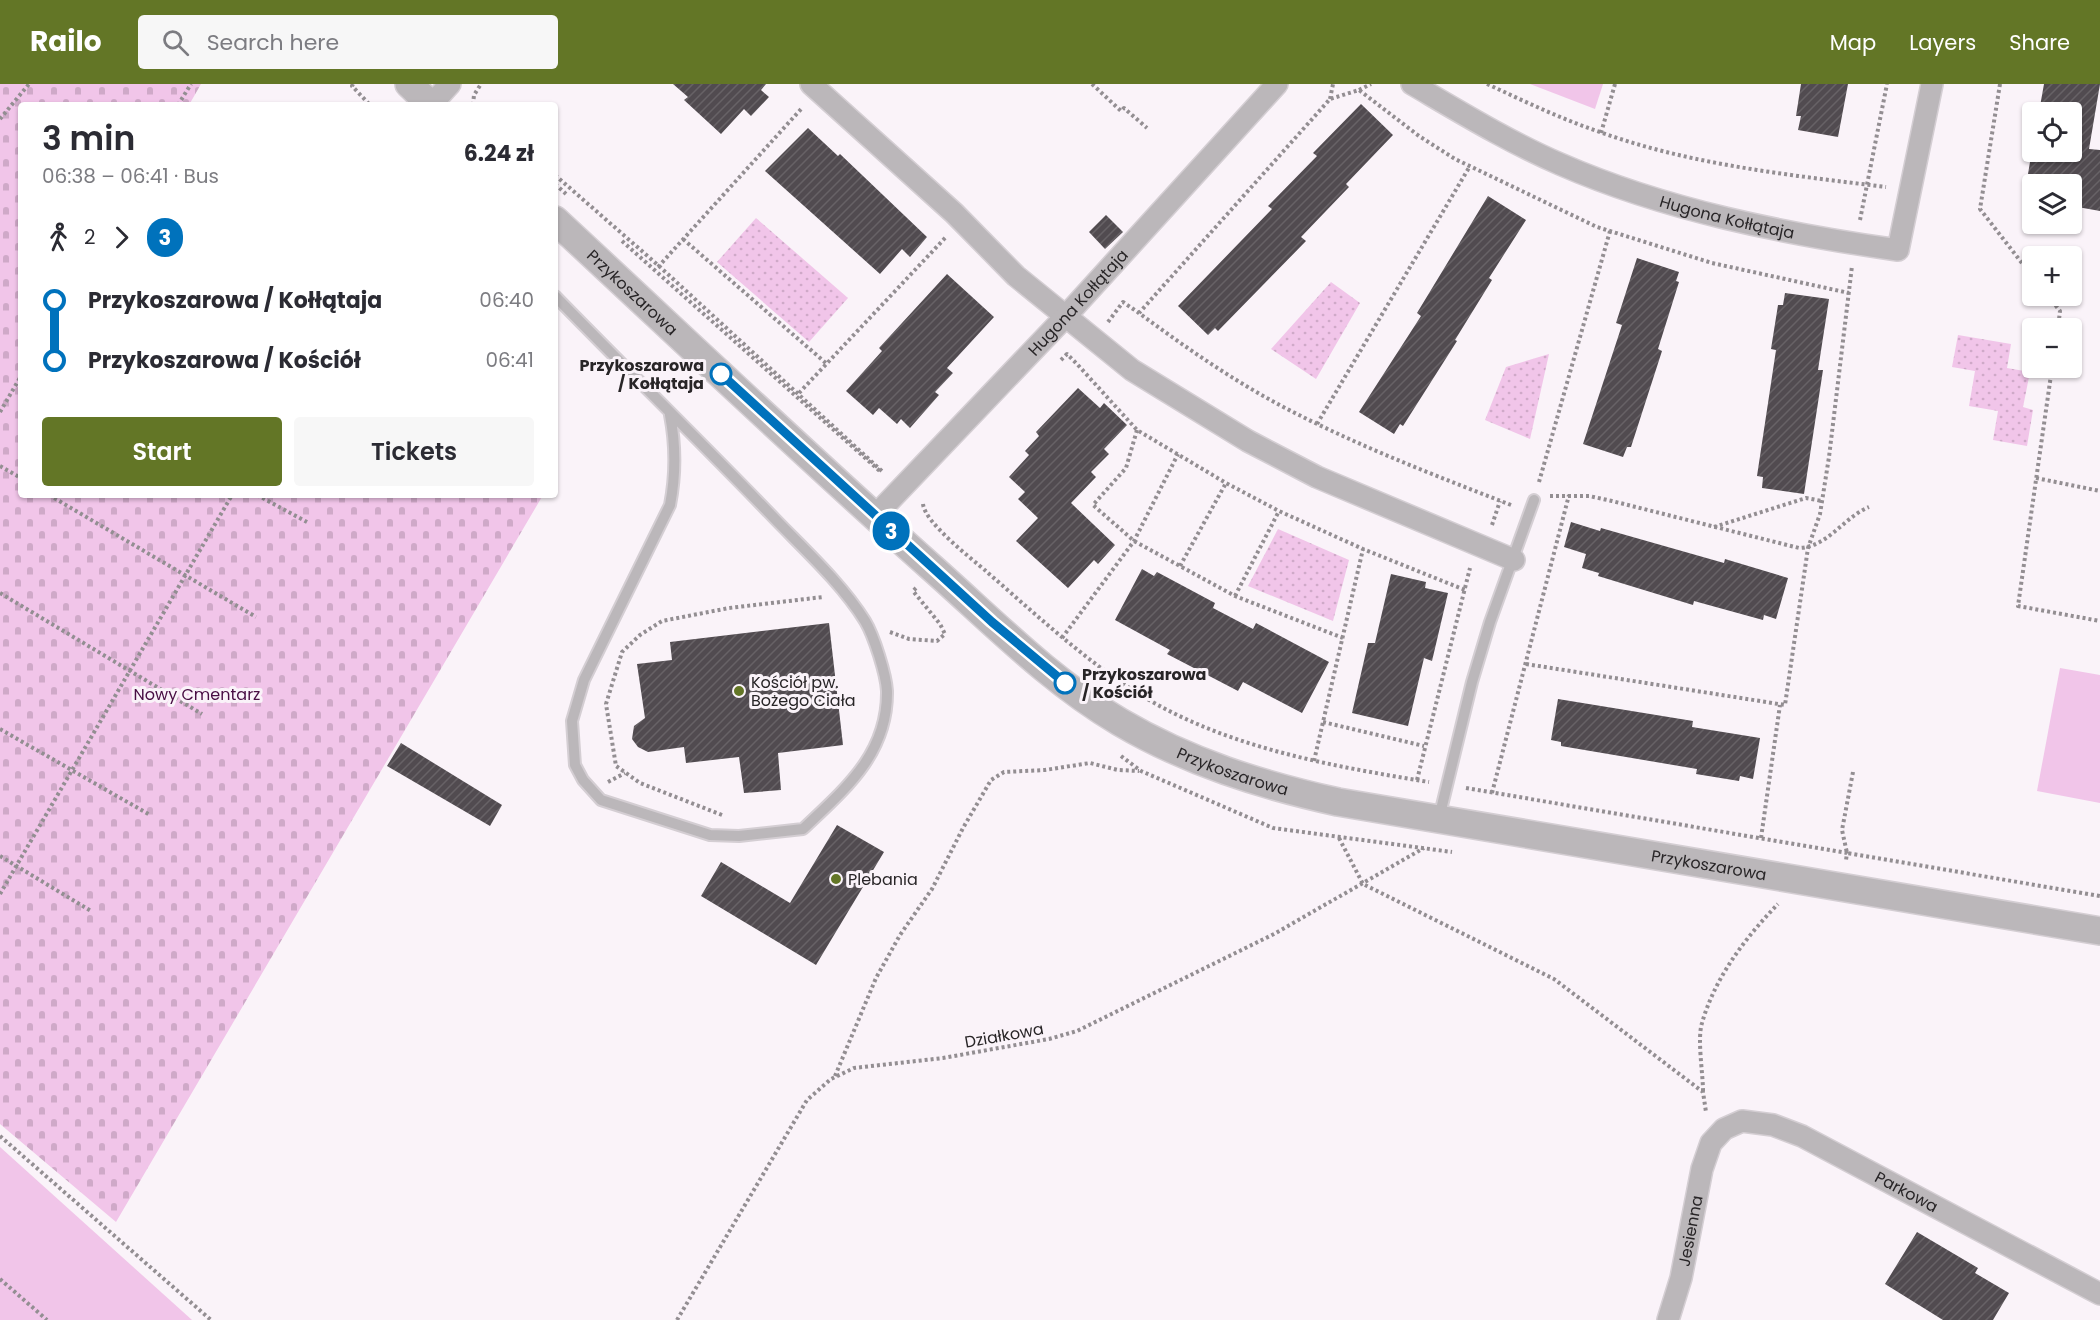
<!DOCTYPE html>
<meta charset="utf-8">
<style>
body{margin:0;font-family:Poppins,sans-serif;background:#f7f7f7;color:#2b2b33;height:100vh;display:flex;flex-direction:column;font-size:22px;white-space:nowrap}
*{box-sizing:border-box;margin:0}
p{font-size:20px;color:#7c7c81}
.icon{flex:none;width:33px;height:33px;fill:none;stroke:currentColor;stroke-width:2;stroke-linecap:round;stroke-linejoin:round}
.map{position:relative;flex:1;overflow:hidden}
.details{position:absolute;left:18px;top:18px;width:540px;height:396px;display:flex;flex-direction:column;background:#fff;border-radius:6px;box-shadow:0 2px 4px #0004}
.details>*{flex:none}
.badge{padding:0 12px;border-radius:20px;font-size:21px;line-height:39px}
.tools{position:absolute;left:2022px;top:18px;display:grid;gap:12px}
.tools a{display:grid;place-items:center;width:60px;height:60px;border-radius:6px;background:#fff;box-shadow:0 2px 4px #0004;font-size:30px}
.map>.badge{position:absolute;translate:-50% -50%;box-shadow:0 0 0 3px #fff}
.legs{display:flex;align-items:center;gap:9px;height:66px;padding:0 24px;font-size:20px}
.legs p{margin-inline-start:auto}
.head{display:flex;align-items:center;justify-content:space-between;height:102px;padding:0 24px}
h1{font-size:33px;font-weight:600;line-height:45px}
.button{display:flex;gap:12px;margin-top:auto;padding:12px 24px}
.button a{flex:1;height:69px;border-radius:6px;background:#637626;color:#fff;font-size:24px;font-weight:600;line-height:69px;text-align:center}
.button a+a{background:#f7f7f7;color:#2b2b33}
ul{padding:0 24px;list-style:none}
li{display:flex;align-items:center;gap:21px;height:60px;font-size:22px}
li i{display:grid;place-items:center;width:9px;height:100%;margin:0 8px;background:currentColor}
li i::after{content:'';width:15px;height:15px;margin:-8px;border:4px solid;border-radius:50%;background:#fff}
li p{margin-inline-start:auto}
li:first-child i{background:linear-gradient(#0000 50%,currentColor 0)}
li:last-child i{background:linear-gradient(currentColor 50%,#0000 0)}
header{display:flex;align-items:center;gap:36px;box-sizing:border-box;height:84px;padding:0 30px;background:#637626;color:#fff}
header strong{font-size:28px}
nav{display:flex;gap:33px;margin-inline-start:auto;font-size:21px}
.search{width:420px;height:54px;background:#f7f7f7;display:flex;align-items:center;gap:15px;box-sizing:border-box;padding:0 21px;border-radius:6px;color:#7c7c81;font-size:22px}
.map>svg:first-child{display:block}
</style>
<header>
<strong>Railo</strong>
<div class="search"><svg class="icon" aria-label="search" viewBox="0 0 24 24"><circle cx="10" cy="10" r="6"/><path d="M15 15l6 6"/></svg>Search here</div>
<nav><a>Map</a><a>Layers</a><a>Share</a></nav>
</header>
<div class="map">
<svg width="2100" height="1236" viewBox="0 0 2100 1236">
<defs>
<pattern id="cemetery-stones" width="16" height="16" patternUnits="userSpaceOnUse" patternTransform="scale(1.5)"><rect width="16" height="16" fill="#f1c5e9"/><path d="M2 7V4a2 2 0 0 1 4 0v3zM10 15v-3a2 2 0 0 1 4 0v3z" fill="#cfa9c8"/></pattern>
<pattern id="park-dots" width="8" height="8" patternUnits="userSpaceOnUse" patternTransform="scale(1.5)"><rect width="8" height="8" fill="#f1c5e9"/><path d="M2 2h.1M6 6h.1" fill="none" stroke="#cfa9c8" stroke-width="1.8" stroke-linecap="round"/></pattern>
<pattern id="building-hatch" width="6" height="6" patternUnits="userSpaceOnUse" patternTransform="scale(1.5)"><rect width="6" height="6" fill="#514b50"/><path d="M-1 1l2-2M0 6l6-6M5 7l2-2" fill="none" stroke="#676266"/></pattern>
</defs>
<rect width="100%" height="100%" fill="#faf3f9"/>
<g fill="#f1c5e9">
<path d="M 1530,0 L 1603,0 L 1595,25 Z"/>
<path d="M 2060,584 L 2100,591 L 2100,719 L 2037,707 Z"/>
<path d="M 0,1063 L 192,1236 L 0,1236 Z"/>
</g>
<path fill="url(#cemetery-stones)" d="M 0,0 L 201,0 L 189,21 L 21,21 L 21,411 L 543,411 L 116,1138 L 0,1040 Z"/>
<g fill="url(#park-dots)">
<path d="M 756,134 L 848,214 L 809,258 L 717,178 Z"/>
<path d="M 1331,198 L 1360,219 L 1316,295 L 1271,265 Z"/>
<path d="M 1958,251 L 2011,260 L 2007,284 L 2030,288 L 2023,323 L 2033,326 L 2027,362 L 1993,356 L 1998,327 L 1969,322 L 1975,287 L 1952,283 Z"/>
<path d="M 1549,270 L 1530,355 L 1485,336 L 1506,283 Z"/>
<path d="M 1278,445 L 1349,476 L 1333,537 L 1248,502 Z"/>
</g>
<g fill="url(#building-hatch)">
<path d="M 673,0 L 766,0 L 761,6 L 769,13 L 751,32 L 744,25 L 721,50 L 684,16 L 688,13 Z"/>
<path d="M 1801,0 L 1848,0 L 1838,53 L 1798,46 L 1801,32 L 1796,32 Z"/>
<path d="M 2044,0 L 2100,0 L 2089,65 L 2100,66 L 2100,127 L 2072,122 L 2072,100 L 2032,100 L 2032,115 L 2024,114 L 2032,66 L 2072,68 L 2072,28 L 2039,28 Z"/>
<path d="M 1361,20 L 1393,51 L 1346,100 L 1349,103 L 1301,153 L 1306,157 L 1218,247 L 1215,244 L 1208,251 L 1178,222 L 1272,125 L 1268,122 L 1317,72 L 1313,69 Z"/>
<path d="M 808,44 L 838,72 L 840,70 L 927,153 L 910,173 L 902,165 L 880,190 L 765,87 Z"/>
<path d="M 1488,112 L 1526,136 L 1489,194 L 1492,196 L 1455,256 L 1457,257 L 1403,342 L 1400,340 L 1394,350 L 1359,328 L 1421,232 L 1417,229 Z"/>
<path d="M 1106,131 L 1123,148 L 1105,165 L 1089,148 Z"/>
<path d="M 1637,174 L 1679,188 L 1676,197 L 1679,198 L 1658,265 L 1662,267 L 1631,363 L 1627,363 L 1623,373 L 1583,360 L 1622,241 L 1616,239 Z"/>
<path d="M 947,190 L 994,233 L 947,284 L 953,289 L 935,308 L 939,311 L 910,344 L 901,335 L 897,340 L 879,324 L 873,331 L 846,307 L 882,267 L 879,264 Z"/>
<path d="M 1785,209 L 1829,215 L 1818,286 L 1823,286 L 1804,410 L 1762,404 L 1763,393 L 1757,392 L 1776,266 L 1771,265 L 1778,221 L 1783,221 Z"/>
<path d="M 1078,304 L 1100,324 L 1104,319 L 1127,341 L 1104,365 L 1109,370 L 1091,388 L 1096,393 L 1071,419 L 1115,461 L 1098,480 L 1094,476 L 1068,504 L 1016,457 L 1038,434 L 1018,415 L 1025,408 L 1009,393 L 1029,371 L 1025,367 L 1039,352 L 1036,348 Z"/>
<path d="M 1571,438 L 1600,447 L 1601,444 L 1724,479 L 1725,475 L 1788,494 L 1776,535 L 1764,531 L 1763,536 L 1694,517 L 1693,521 L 1598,492 L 1599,489 L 1582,484 L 1586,470 L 1564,463 Z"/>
<path d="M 1142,485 L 1154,492 L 1157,488 L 1215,519 L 1213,524 L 1253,545 L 1256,539 L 1329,578 L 1302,629 L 1243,598 L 1238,607 L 1167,570 L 1170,566 L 1115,536 Z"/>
<path d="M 1391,490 L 1426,498 L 1425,504 L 1448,509 L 1432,577 L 1424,574 L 1408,642 L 1352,629 L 1368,559 L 1375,559 Z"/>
<path d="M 829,539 L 843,661 L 778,669 L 781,706 L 744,709 L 739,673 L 686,679 L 684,663 L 648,668 L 638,663 L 632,655 L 634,642 L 645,634 L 637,580 L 672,576 L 670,558 Z"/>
<path d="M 1558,615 L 1693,637 L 1692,643 L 1760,654 L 1753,695 L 1740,692 L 1739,697 L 1696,690 L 1697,685 L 1561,662 L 1561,658 L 1551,656 Z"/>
<path d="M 401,659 L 502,721 L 490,742 L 387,682 Z"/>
<path d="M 837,741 L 884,768 L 816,881 L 701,812 L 721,778 L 790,819 Z"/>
<path d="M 1917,1148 L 1978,1184 L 1975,1189 L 2009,1209 L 1993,1236 L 1943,1236 L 1885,1200 Z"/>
</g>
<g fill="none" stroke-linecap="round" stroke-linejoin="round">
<g stroke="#d4ced3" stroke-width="14">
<g id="service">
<path d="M 555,212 C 628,287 703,360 775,435 C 806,467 842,500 865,537 C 874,552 886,590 887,607 C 888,670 845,705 803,745 L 739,752 L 710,751 L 601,716 L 583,696 L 575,681 L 572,637 L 584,596 L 670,421 C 676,390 676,362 670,331"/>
<path d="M 1439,734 L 1472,598 L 1490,538 L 1534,416"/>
</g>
</g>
<g stroke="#d4ced3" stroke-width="24">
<g id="minor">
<path d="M 811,0 L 954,129 L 1016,192 L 1132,286 L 1248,357 L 1317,393 L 1514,476"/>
<path id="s1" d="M 1412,0 C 1460,28 1509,58 1560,80 C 1665,126 1785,150 1898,166 L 1932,0"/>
<path d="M 431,21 L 450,0"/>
<path id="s2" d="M 874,433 L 1065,233 L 1277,0"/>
<path id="s3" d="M 1668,1236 L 1681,1194 L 1702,1085 L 1711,1059 L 1724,1045 L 1742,1037 L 1773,1041 L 1802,1052 L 2100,1210"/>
</g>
</g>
<g stroke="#d4ced3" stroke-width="30">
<g id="tertiary">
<path d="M 409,0 L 431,21"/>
<path id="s4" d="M 555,136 C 680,252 804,370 931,483 C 991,536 1050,597 1120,638 C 1188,678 1261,701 1338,718 L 2100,847"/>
</g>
</g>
<g stroke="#938e92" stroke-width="4" stroke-dasharray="3 3" stroke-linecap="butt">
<path d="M 353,0 L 352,2 L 370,21"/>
<path d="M 1092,0 L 1121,27 L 1124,24 L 1147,44"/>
<path d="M 1487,0 C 1524,17 1561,35 1600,48 C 1691,81 1790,91 1886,103"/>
<path d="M 2000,0 L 1980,125 L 2032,192"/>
<path d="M 1359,6 L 1371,0"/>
<path d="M 1330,15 L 1333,0"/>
<path d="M 178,21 L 191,0"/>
<path d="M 473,21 L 474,11 L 481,0"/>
<path d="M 0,35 L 29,0"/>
<path d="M 1601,49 L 1615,0"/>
<path d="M 555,91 L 659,182 L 884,389"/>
<path d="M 555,100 L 566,110"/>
<path d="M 1860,136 L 1887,0"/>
<path d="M 683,155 L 827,280"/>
<path d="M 622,157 L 881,388"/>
<path d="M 658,183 L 802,24"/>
<path d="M 2048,212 L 2060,227 L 2058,244"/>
<path d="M 1108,238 L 1123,218 L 1139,229"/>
<path d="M 1061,276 L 1067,270 L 1077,280 L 1137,346 L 1226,399 L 1279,427 L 1363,465 L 1465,506"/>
<path d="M 2052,284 L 2018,522 L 2100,537"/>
<path d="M 799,309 L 946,153"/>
<path d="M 0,328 L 21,292"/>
<path d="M 1317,340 L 1470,82"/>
<path d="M 1137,346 L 1126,384 L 1093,421 L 1134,457 L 1235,512 L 1343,554"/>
<path d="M 0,382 L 21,394"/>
<path d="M 2036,394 L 2100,407"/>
<path d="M 1539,398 L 1610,147"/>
<path d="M 49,411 L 256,533"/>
<path d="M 257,411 L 307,438"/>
<path d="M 1550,412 L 1589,412 L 1612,417 L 1799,464 C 1828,463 1844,433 1869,423"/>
<path d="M 923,420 C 925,439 971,474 987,488 C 1033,528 1077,569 1128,603 C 1217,662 1325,681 1429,698"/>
<path d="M 1511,421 C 1439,393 1366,365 1297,330 C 1241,302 1189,266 1139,229 L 1330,15 L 1359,6 L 1419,52 L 1455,75 L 1597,143 L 1712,179 L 1849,209"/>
<path d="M 1492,441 L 1500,417"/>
<path d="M 1714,443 L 1806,414 L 1822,417"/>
<path d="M 1180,482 L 1226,399"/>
<path d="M 0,509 L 202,630"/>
<path d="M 1235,512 L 1279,427"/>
<path d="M 890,548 L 909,555 L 937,557 L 945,550 L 940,540 L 913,507 L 916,504"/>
<path d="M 1062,554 L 1134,457 L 1178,370"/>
<path d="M 1526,580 L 1785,621 L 1808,464 L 1820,430 L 1829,373 L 1852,182"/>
<path d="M 1323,638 L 1424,662"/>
<path d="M 0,645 L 150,731"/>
<path d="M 1121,672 L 1141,687 L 1273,744 L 1452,768"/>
<path d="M 1314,677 L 1363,465"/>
<path d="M 1853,688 L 1842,746 L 1847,769 L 2100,812"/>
<path d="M 1417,696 L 1470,484"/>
<path d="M 608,698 L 625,689"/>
<path d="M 1466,704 L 1847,769 L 1846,776"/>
<path d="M 1492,709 L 1569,411"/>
<path d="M 722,731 L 640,699 L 616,682 L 606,620 L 622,568 L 640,551 L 662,537 L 729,524 L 823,513"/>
<path d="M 1339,754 L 1363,800 L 1554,895 L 1703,1008 L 1706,1028"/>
<path d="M 1761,754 L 1780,621"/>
<path d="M 0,772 L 91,827"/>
<path d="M 0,810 L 232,411"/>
<path d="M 835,992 L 876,894 L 900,851 L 932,805 L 963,744 L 991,696 L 1004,688 L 1045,686 L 1090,679 L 1118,686 L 1139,687"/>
<path d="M 1703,1007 C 1703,989 1697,955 1702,939 C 1715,893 1746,853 1778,820"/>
<path d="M 0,1052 L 211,1236"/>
<path d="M 0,1195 L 47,1236"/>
<path d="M 677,1236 L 807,1016 L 831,995 L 854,984 L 943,974 L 1049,955 L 1077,947 L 1274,850 L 1424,764"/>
</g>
<use href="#service" stroke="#bbb7ba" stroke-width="10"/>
<use href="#minor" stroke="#bbb7ba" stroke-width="21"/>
<use href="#tertiary" stroke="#bbb7ba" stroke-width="27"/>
</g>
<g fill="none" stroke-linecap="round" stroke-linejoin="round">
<g stroke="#fff" stroke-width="14">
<path id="line-1" d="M 721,290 L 992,538 L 1065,599"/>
</g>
<use href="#line-1" stroke="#0072bc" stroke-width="9"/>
</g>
<g fill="#fff" stroke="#0072bc" stroke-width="3">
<circle cx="721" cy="290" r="10"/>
<circle cx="1065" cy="599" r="10"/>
</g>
<g fill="#637626" stroke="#faf3f9" stroke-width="2">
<circle cx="739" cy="607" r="6"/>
<circle cx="836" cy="795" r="6"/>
</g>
<g text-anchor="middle" stroke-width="6" stroke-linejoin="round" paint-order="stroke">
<g font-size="16" fill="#282527" stroke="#faf3f9">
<text dy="6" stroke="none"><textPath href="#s1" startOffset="344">Hugona Kołłątaja</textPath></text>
<text dy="6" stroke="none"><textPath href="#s4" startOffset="106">Przykoszarowa</textPath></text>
<text dy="6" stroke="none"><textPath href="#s2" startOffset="296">Hugona Kołłątaja</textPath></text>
<text dy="6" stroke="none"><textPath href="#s4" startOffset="880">Przykoszarowa</textPath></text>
<text dy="6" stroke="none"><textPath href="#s4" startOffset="1366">Przykoszarowa</textPath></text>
<text transform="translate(1004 951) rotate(-10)" y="6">Działkowa</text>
<text dy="6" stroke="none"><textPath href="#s3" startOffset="402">Parkowa</textPath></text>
<text dy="6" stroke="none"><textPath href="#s3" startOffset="92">Jesienna</textPath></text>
</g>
<g font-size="16" font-weight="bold" fill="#282527" stroke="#faf3f9" text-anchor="end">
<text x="704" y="287">Przykoszarowa<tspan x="704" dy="18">/ Kołłątaja</tspan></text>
<text x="1082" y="596" text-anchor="start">Przykoszarowa<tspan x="1082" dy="18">/ Kościół</tspan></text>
</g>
<g font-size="16" fill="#282527" stroke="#faf3f9" text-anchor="start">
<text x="751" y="604">Kościół pw.<tspan x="751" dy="18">Bożego Ciała</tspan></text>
<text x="848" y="801">Plebania</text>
</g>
<g font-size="16" fill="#480d43" stroke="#faf3f9">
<text x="197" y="616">Nowy Cmentarz</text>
</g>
</g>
</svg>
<div class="tools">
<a><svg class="icon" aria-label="locate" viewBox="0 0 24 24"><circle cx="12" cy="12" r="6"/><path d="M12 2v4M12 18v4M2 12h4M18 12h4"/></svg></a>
<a><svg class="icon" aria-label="layers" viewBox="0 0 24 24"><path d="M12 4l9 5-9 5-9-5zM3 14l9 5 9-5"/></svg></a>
<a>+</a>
<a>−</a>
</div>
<b class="badge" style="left:891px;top:447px;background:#0072bc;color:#fff">3</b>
<section class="details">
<div class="head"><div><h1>3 min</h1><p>06:38 – 06:41 · Bus</p></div><b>6.24 zł</b></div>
<div class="legs"><svg class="icon" aria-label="walk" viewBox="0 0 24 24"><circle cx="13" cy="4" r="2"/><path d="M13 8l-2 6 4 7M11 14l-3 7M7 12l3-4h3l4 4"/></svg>2<svg class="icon" aria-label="forward" viewBox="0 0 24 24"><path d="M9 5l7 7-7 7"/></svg><b class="badge" style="background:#0072bc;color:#fff">3</b></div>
<ul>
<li><i style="color:#0072bc"></i><b>Przykoszarowa / Kołłątaja</b><p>06:40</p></li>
<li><i style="color:#0072bc"></i><b>Przykoszarowa / Kościół</b><p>06:41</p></li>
</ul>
<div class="button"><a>Start</a><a>Tickets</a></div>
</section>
</div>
